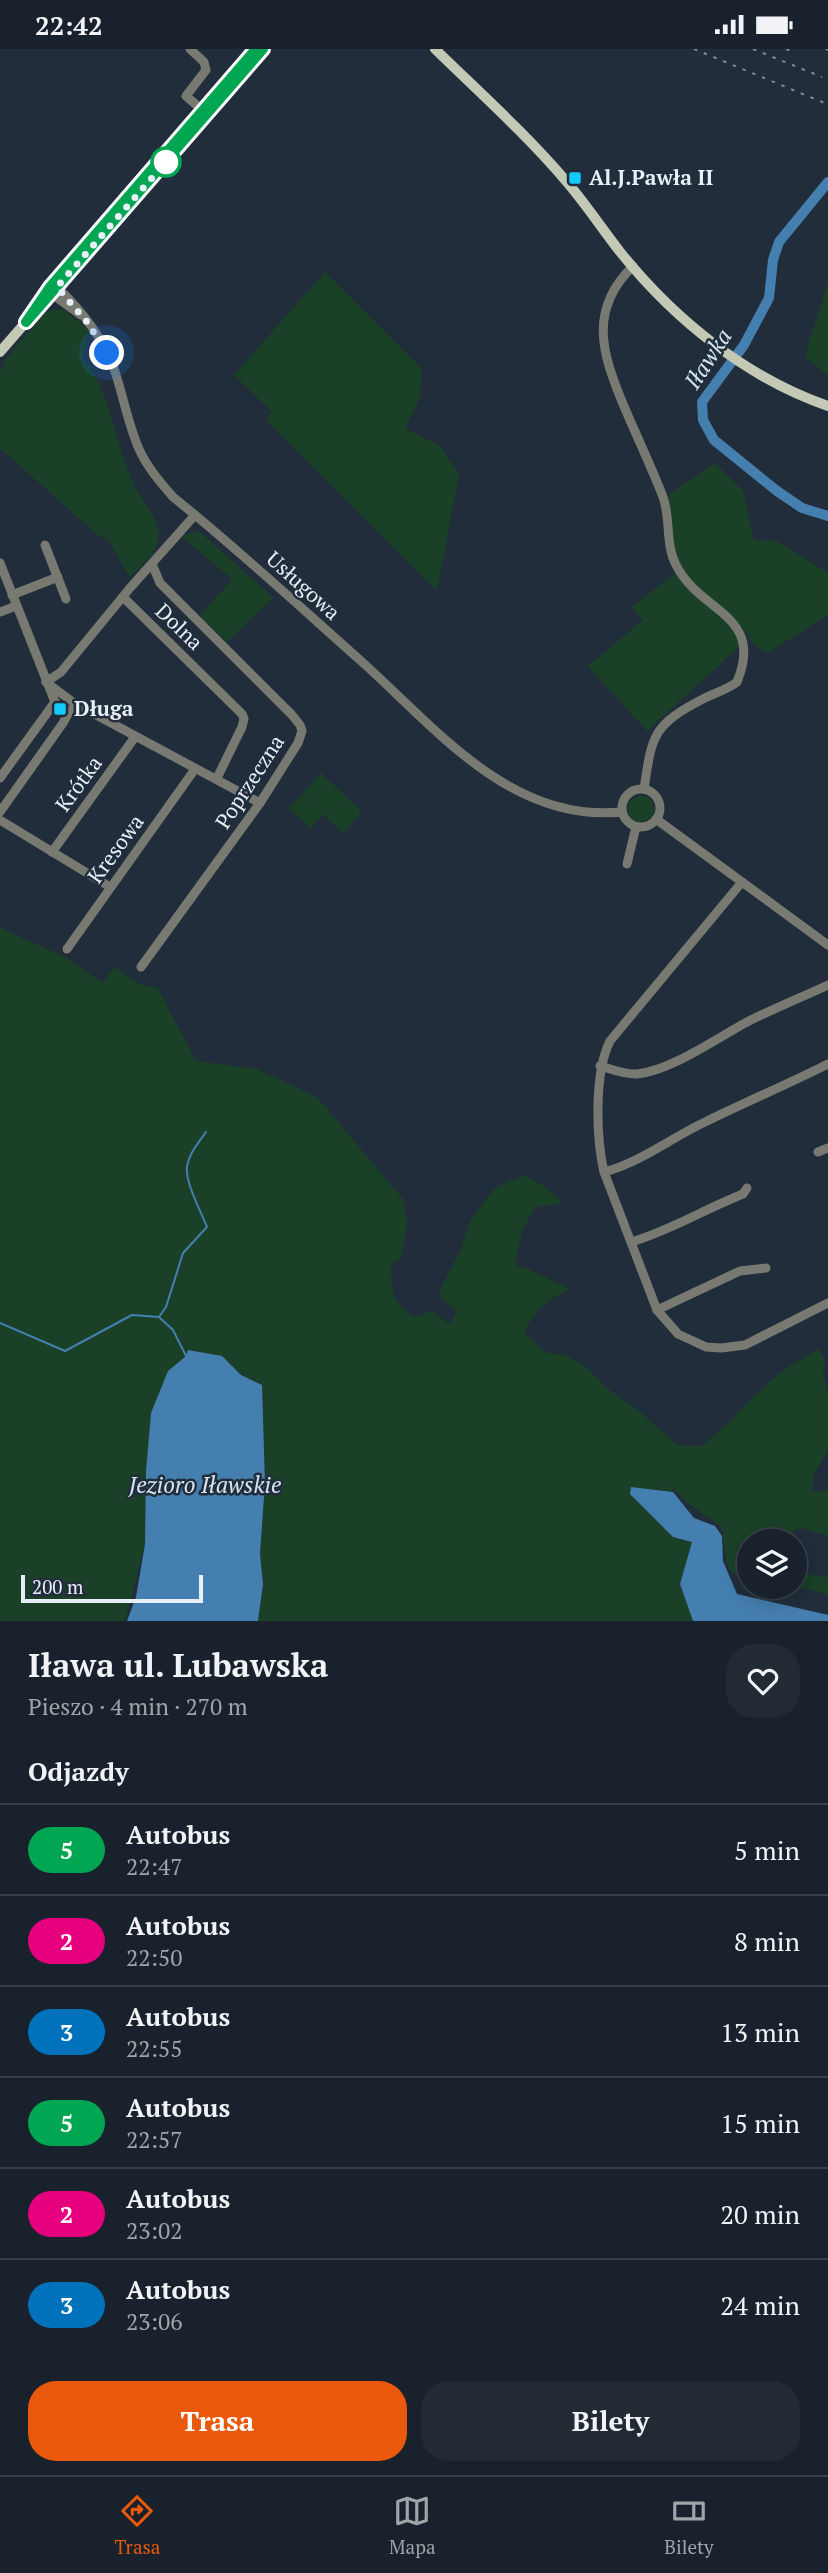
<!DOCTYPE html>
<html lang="pl">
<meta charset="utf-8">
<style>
body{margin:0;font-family:"PT Serif",serif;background:#222a34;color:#f1f3f6;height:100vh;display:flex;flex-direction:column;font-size:26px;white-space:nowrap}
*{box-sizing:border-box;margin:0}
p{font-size:23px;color:#9fa4a9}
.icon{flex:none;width:38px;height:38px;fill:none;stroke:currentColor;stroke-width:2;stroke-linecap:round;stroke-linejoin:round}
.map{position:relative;height:1572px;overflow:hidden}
.details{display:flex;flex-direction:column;background:#19222c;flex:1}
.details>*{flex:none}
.badge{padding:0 14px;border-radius:23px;font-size:24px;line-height:46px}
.tools{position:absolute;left:737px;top:1480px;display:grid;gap:14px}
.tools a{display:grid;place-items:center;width:70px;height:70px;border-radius:50%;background:#19222c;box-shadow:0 4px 18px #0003,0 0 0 2px #373f48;font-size:35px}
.scale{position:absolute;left:21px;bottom:18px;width:182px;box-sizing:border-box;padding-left:7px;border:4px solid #e7eff8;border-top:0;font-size:19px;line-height:24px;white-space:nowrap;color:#e7eff8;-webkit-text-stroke:5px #212d3b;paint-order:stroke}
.you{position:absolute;width:35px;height:35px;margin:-18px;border:5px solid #fff;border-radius:50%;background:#1a73e8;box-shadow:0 0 0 10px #1a73e833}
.map>.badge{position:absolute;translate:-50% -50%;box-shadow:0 0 0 4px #fff}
h2{padding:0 28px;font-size:26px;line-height:63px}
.round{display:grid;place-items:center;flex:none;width:74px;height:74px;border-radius:28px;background:#222a34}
.head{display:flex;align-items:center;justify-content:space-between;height:119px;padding:0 28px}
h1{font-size:33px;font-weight:600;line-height:52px}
.button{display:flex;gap:14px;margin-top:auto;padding:14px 28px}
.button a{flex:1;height:80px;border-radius:28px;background:#ea580c;color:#fff;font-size:28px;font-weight:600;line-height:80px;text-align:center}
.button a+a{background:#222a34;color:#f1f3f6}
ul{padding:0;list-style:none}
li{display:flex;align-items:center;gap:21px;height:91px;padding:0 28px;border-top:2px solid #373f48}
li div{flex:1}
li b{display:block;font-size:26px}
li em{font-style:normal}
li .badge{min-width:77px;font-weight:700;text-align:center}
.status{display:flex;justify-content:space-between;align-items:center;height:49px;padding:0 35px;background:#19222c;direction:ltr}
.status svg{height:19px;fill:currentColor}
.dock{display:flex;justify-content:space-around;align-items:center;height:98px;border-top:2px solid #373f48;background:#19222c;font-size:19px;color:#9fa4a9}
.dock a{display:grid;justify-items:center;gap:4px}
.dock .on{color:#ea580c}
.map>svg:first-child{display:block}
</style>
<div class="status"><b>22:42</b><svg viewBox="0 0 49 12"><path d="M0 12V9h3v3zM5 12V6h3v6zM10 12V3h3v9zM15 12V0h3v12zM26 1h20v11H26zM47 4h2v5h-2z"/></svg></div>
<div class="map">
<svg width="828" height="1572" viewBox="0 0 828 1572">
<rect width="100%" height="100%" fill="#212d3b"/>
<g fill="#1a4127">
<path d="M 325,223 L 422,320 L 420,349 L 405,379 L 440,397 L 459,426 L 437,542 L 265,370 L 272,363 L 234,326 Z"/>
<path d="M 828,233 L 828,327 L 805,307 Z"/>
<path d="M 63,260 L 89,281 L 82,308 C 115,347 113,402 140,446 C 149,461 163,477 157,496 C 154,507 137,520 130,529 L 108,490 L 100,488 L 0,399 L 0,323 L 6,310 L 47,262 Z"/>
<path d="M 715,414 L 743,442 L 754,491 L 777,492 L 828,524 L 828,566 L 768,604 C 748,596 752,586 738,574 C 717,554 686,535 676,506 C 670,488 670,465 668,446 Z"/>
<path d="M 199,482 L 273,549 L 227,593 L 200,567 L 232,530 L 181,487 Z"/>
<path d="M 674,525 L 735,580 L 741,596 L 647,682 L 588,617 L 643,571 L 632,558 Z"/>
<path d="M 321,724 L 362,763 L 343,784 L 302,745 Z"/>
<path d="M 301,746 L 323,766 L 310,779 L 289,759 Z"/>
<circle cx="641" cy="760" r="13"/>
<path d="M 0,876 L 4,881 L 63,907 L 103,934 L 114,918 L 143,937 L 157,938 L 196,1012 L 257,1020 L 317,1048 L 403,1150 L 407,1176 L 401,1209 L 391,1216 C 392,1242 392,1254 415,1268 L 432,1262 L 449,1275 L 457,1263 L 442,1249 L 439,1242 L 461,1200 L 470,1172 L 495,1139 L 524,1126 L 542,1136 L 563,1154 L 536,1158 L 522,1181 L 515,1216 L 528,1220 L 570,1240 C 546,1251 537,1260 524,1283 L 544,1303 L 568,1307 L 589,1320 L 604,1337 L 639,1362 L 677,1396 L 702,1397 C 729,1376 749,1350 775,1328 C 788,1317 804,1309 818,1300 L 825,1311 L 823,1323 L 828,1343 L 828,1401 L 813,1427 L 813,1443 L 828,1441 L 828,1487 L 800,1479 L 774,1493 L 749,1493 L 749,1530 C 719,1527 727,1501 722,1478 L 685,1452 L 670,1435 L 673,1443 L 632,1438 L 692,1493 L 680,1535 L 693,1572 L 258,1572 L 263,1535 L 260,1505 L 265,1434 L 262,1336 L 241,1326 L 222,1307 L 186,1307 L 168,1322 L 152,1365 L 146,1422 L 145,1495 L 125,1572 L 0,1572 Z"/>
<path d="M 794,1510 L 811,1526 L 828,1528 L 828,1546 L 795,1537 Z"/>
</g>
<g fill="#447fb0">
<path d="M 188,1301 L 222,1307 L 241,1326 L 262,1336 L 265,1434 L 260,1505 L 263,1535 L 258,1572 L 127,1572 L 136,1548 L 145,1495 L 146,1422 L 151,1364 L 168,1322 L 186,1307 Z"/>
<path d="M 631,1438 L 673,1443 L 694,1469 L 715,1477 L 722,1487 L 723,1512 L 737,1545 L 828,1566 L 828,1572 L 693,1572 L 680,1535 L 692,1493 L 673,1488 L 630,1445 Z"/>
</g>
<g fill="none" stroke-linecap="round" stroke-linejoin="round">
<g stroke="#447fb0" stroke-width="2">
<path d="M 0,1274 L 65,1302 L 132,1266 L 159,1268"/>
<path d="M 186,1307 L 173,1281 L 159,1268 L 166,1258 L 183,1204 L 207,1178 C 201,1163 185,1133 187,1118 C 189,1104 199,1093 206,1083"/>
</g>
<path stroke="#447fb0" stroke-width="10" d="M 828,133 L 779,193 L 773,211 L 769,249 L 744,296 L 702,353 L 703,371 L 714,391 L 777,442 L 802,459 L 828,467"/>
<g stroke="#787a71" stroke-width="9">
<path d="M 190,0 L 204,13 L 206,21 L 186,47 L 207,65"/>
<path d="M 633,217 C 588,261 602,304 623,355 C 636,386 651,417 663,448 C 671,470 665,495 676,516 C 700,564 765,565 737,633 C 727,641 714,644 703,650 C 652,676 652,687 644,740"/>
<path d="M 81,266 L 52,245 L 50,238 L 57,238 C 80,260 102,288 113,317 C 123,344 127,373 139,400 C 147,418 160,433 173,448 C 238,500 299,557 361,612 C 436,679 510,774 622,763"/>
<path d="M 45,496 L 66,550"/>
<path d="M 0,514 L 55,653 L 67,665"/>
<path d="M 12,546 L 58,528"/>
<path d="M 123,548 L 242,665 L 244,670 L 242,678 L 217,729"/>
<path d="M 0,563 L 16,557"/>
<path d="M 46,633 L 74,654 L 260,754"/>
<path d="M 46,633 L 61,623 L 130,539 L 195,466"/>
<path d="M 0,729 L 55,653"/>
<circle cx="641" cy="759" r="19"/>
<path d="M 0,763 L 63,674 L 70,661"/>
<path d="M 656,770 L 828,896"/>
<path d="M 0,771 L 110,838"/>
<path d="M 52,803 L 135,688"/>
<path d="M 627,815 L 636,778"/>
<path d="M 742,833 L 610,992 C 594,1024 596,1088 604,1123 L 657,1261 L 678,1285 L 706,1298 L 721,1299 L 745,1296 L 828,1254"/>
<path d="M 67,900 L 195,720"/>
<path d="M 141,918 L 260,754 L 298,694 L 302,682 L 300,676 L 292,666 L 160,534 L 152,515"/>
<path d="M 600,1017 C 611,1020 625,1026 637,1025 C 671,1022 718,988 749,972 C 775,959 802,948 828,936"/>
<path d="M 818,1103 L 828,1099"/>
<path d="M 604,1123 C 641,1113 671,1089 705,1073 C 746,1053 788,1035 828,1015"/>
<path d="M 631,1193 C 669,1182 705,1160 743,1145 L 747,1139"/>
<path d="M 657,1261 L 740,1222 L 766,1219"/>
</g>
<g stroke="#c4c9b6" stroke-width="10">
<path d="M 435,0 C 479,43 526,85 566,132 C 586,155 602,180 621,204 C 675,271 747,329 828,357"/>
<path d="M 0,303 L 263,0"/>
</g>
<g stroke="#808a96" stroke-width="2" stroke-dasharray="3.5 7" stroke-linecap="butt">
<path d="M 694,0 L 827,55"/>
<path d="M 753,0 L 822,28"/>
<path d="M 786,0 L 794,3"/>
<path d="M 826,0 L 828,1"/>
</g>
</g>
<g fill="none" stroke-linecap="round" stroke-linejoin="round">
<g stroke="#fff" stroke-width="16">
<path id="line" d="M 256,0 L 50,238 L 26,273 L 263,0"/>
</g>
<use href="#line" stroke="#00a651" stroke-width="10"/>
<path stroke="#e7eff8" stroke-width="7" stroke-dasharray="0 12.6" d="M 107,304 L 87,273 L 57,238 L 166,113"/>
</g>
<circle fill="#fff" stroke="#00a651" stroke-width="3.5" cx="166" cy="113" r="14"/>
<g fill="#14cafb" stroke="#212d3b" stroke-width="2.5">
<rect x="568" y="122" width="14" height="14" rx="3.5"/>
<rect x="53" y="653" width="14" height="14" rx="3.5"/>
</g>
<g text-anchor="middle" stroke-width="5" stroke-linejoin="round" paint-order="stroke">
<g font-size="21" font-weight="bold" fill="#e7eff8" stroke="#212d3b" text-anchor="start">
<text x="589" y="136">Al.J.Pawła II</text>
<text x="74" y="667">Długa</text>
</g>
<g font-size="21" fill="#e7eff8" stroke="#212d3b">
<text transform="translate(303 537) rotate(42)" y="7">Usługowa</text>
<text transform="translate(179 578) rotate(44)" y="7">Dolna</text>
<text transform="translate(250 733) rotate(-57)" y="7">Poprzeczna</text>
<text transform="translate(79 735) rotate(-54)" y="7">Krótka</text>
<text transform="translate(116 800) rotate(-54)" y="7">Kresowa</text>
</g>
<g font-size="23" font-style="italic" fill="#d4e3f1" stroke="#212d3b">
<text transform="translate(708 310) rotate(-57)" y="8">Iławka</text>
<text x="205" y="1444">Jezioro Iławskie</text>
</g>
</g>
</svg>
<div class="tools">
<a><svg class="icon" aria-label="layers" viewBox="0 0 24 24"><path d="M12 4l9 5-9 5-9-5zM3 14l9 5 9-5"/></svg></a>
</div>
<div class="scale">200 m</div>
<div class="you" style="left:107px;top:304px"></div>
</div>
<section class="details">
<div class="head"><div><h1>Iława ul. Lubawska</h1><p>Pieszo · 4 min · 270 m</p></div><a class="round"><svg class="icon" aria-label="heart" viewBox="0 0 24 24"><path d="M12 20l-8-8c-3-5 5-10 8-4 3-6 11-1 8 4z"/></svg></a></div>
<h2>Odjazdy</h2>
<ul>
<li><span class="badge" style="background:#00a651;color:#fff">5</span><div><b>Autobus</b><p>22:47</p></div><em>5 min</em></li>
<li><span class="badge" style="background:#e6007e;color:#fff">2</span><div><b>Autobus</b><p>22:50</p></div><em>8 min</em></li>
<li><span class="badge" style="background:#0072bc;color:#fff">3</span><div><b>Autobus</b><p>22:55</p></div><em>13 min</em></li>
<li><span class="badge" style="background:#00a651;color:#fff">5</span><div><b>Autobus</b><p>22:57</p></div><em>15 min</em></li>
<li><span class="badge" style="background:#e6007e;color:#fff">2</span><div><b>Autobus</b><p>23:02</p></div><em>20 min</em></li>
<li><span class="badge" style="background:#0072bc;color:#fff">3</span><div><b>Autobus</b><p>23:06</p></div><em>24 min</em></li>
</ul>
<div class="button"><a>Trasa</a><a>Bilety</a></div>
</section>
<nav class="dock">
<a class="on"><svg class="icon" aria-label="directions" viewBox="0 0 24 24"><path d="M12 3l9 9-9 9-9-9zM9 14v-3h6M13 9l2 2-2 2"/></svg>Trasa</a>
<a><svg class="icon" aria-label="map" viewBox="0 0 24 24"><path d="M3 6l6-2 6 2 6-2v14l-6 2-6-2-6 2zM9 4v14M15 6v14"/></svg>Mapa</a>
<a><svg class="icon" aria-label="tickets" viewBox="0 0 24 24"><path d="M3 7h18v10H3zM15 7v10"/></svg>Bilety</a>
</nav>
